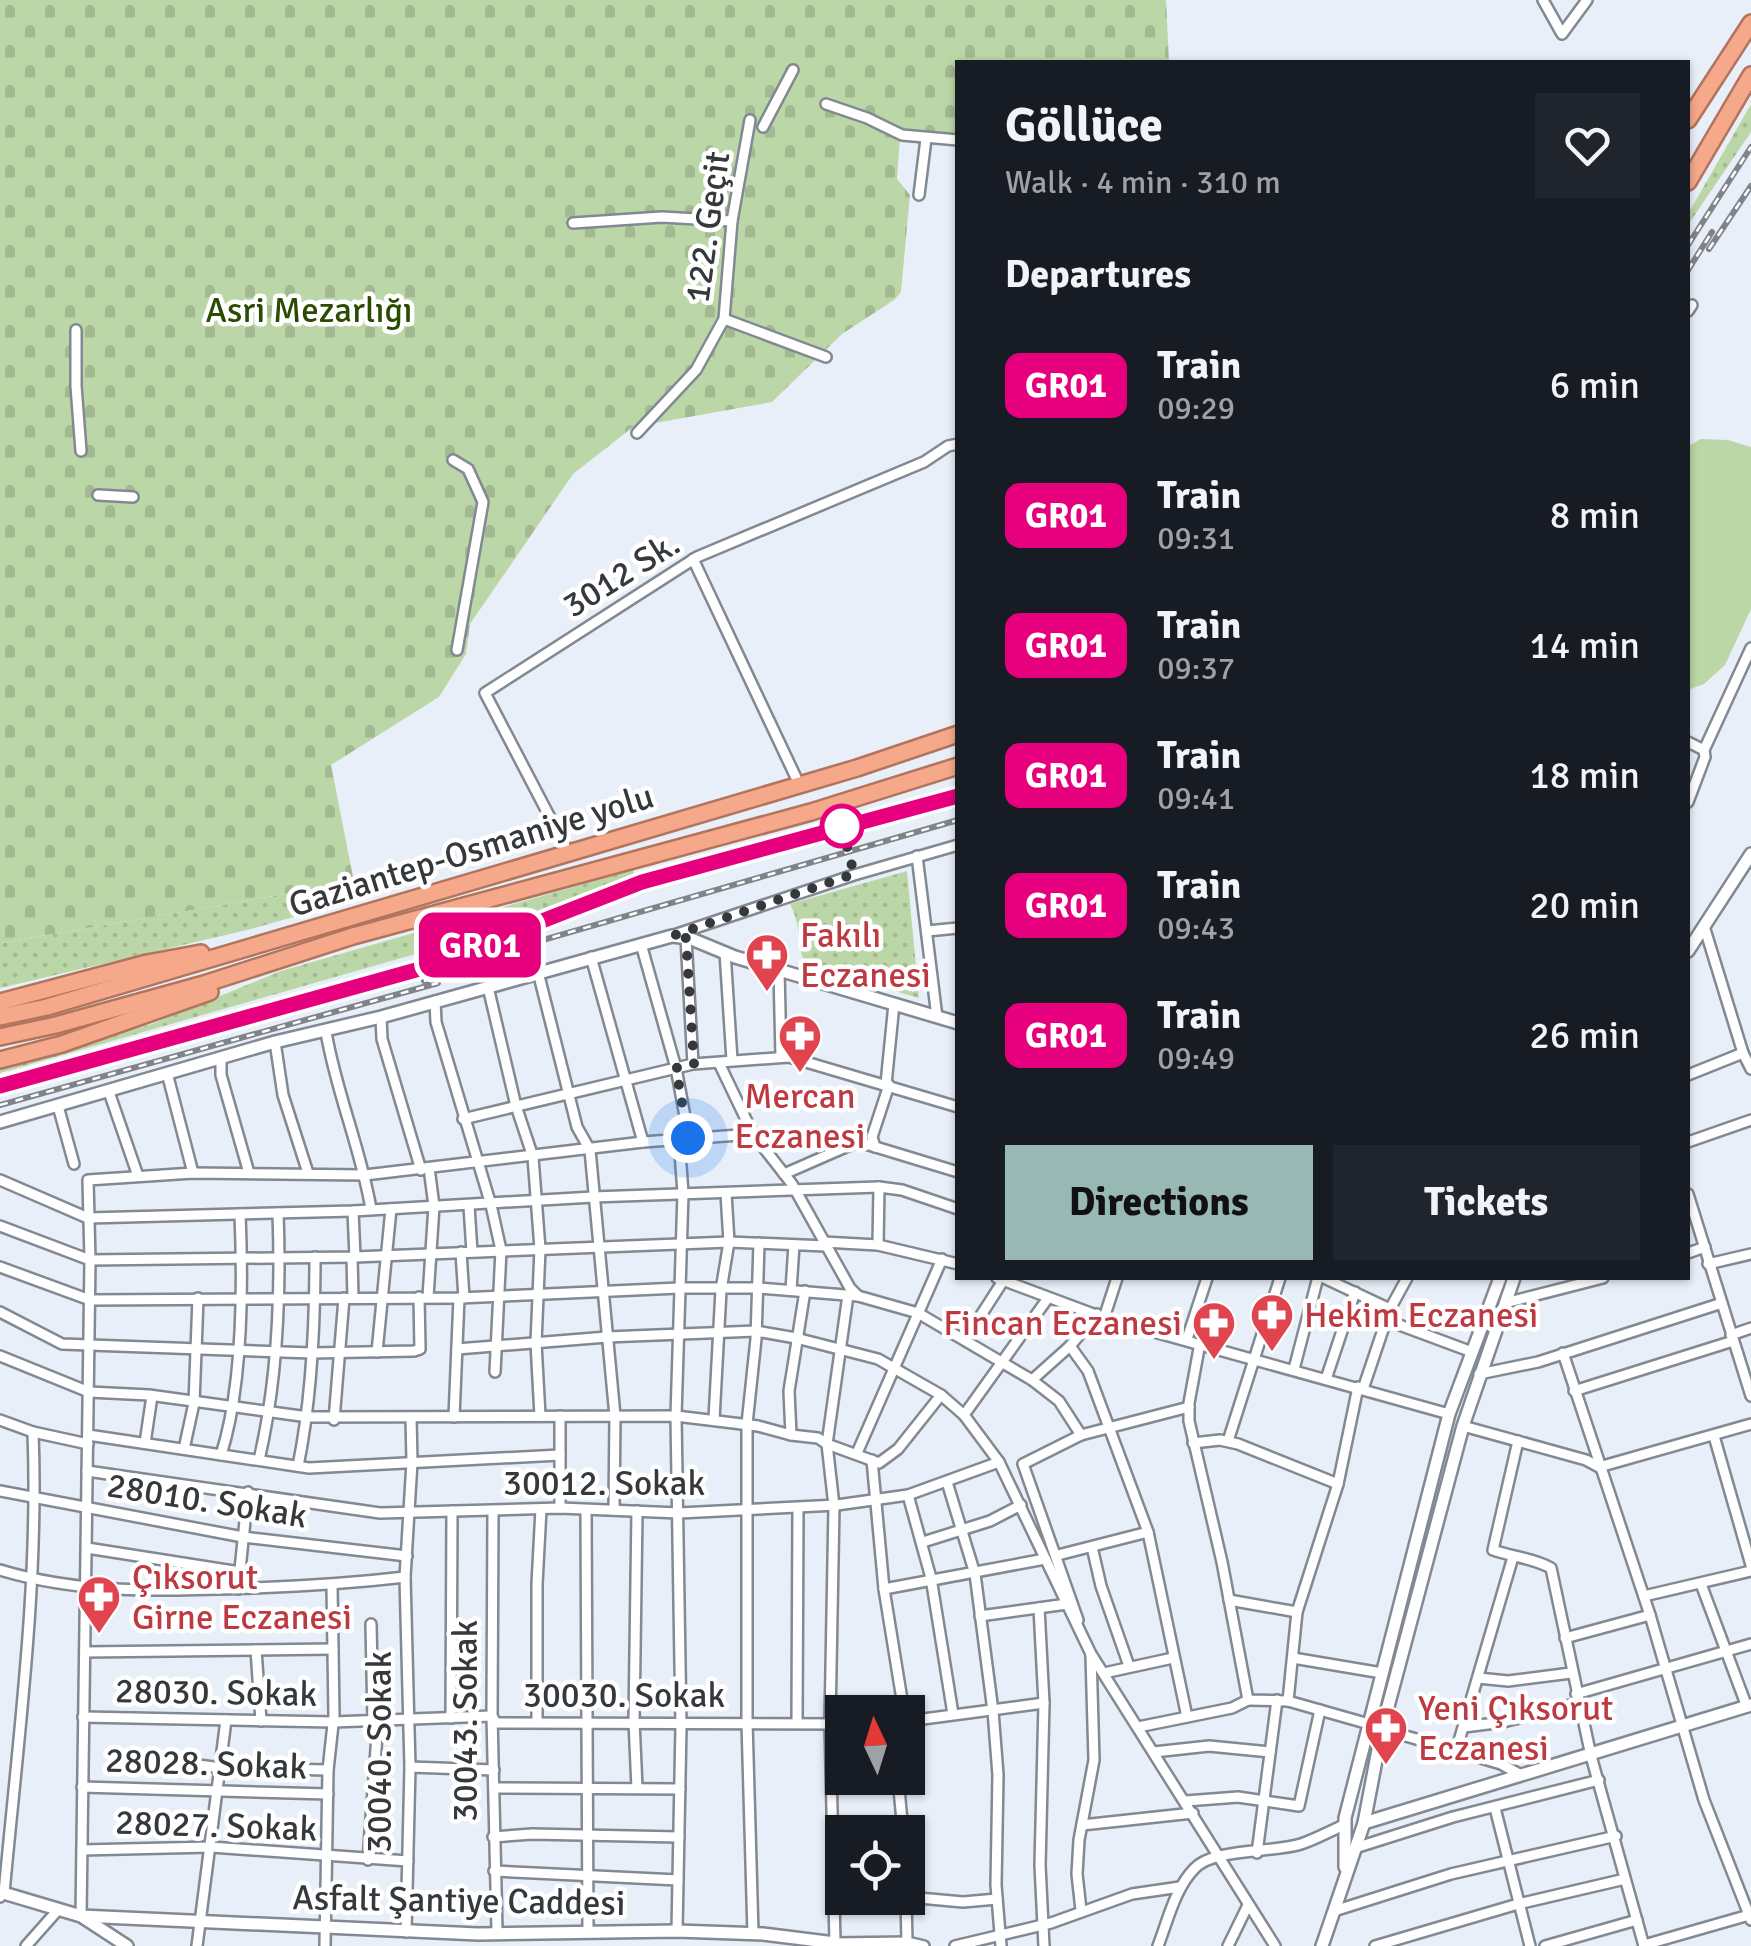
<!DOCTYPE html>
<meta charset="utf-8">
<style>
body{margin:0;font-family:Signika,sans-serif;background:#20242c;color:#f1f3f6;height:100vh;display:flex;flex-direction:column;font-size:38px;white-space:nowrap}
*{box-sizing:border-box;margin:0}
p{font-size:32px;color:#9ea1a6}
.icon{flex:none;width:55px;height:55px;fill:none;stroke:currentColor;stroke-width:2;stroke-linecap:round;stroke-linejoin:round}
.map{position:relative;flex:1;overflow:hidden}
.drawer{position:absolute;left:955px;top:60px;width:735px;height:1220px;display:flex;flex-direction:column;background:#171b24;border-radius:0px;box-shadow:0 2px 8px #0004}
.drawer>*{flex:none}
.badge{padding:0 20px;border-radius:15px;font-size:35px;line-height:65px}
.needle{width:65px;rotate:356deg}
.tools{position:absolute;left:825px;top:1695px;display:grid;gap:20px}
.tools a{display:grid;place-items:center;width:100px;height:100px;border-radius:0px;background:#171b24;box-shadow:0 2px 8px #0004;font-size:50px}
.you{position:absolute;width:50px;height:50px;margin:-25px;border:8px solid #fff;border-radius:50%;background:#1a73e8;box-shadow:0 0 0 15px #1a73e833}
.map>.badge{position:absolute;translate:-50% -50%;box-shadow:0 0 0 5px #fff}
h2{padding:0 50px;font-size:38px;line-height:90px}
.round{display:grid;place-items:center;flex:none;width:105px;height:105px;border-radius:0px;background:#20242c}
.head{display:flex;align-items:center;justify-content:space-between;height:170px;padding:0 50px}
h1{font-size:48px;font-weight:800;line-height:75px}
.action{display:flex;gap:20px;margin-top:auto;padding:20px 50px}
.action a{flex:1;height:115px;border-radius:0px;background:#98b8b4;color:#111;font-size:40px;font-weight:800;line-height:115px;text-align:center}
.action a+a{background:#20242c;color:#f1f3f6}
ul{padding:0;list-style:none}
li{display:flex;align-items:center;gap:30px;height:130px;padding:0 50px}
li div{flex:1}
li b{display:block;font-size:38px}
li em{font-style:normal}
li .badge{min-width:110px;font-weight:700;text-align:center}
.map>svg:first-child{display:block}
</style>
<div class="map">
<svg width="1751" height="1946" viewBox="0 0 1751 1946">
<defs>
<pattern id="green-dots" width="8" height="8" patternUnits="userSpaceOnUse" patternTransform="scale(2.5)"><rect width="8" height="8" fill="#bcd7a7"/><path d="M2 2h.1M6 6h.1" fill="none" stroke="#a2b991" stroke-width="1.8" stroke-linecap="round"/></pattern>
<pattern id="cemetery-stones" width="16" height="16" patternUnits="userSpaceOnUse" patternTransform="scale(2.5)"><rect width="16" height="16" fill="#bcd7a7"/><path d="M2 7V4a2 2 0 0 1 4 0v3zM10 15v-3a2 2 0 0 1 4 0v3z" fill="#a2b991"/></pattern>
</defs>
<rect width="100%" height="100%" fill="#e8eff9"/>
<g fill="url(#green-dots)">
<path d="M 1751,104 L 1751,132 L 1688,225 L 1688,214 Z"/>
<path d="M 633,870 L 634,877 L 468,939 L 0,1073 L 0,1067 L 152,1024 L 281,971 Z"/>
<path d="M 907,871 L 919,998 L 806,966 C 796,946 803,929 790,904 Z"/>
<path d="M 354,882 L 353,900 L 251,929 L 0,988 L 0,943 Z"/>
</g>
<path fill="url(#cemetery-stones)" d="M 0,0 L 1166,0 L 1169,62 L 958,62 L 957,136 L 900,136 L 897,179 L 910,195 L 901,292 L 894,300 L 842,334 L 772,402 L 633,427 L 573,474 L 470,624 L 466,654 L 439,697 L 331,765 L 354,882 L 0,943 Z"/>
<path fill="#bcd7a7" d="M 1701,439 L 1728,440 L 1751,447 L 1751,609 L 1725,665 L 1704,684 L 1688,690 L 1688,446 Z"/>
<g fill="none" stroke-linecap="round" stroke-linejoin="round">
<g stroke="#838992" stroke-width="14">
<g id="minor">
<path d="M 1543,0 L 1562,34 L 1587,0"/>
<path d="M 826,104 L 867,118 L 902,135 L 958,140"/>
<path d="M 763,127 L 793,70"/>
<path d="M 919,195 L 926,139"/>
<path d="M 573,223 L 662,217 L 732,221"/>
<path d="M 1688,311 L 1692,305"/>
<path d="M 724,319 L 826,357"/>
<path d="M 76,330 L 76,386 L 81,451"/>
<path d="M 637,433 L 696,370 L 724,319 L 732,221 L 750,120"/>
<path d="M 453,460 L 468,469 L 483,502 L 457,650"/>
<path d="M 98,495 L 133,497"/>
<path d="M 693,559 L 799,784"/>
<path d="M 1688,742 L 1704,750"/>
<path d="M 1688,802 L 1705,757 L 1704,750 L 1751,648"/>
<path d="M 568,852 L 485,693 L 697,557 L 924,462 L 948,446 L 958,444"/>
<path d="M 917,856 L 937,1017"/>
<path d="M 1704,926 L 1743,1053 L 1751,1069"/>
<path d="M 927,931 L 958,928"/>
<path d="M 674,935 L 854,875 L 958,845"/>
<path d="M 686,938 L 693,1064"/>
<path d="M 641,944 L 676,1068 L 689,1138"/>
<path d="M 725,952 L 732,1060"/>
<path d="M 591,957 L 643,1142"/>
<path d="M 779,970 L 781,1057"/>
<path d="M 538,972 L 577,1127 L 590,1150 L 615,1416 L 614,1510"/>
<path d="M 488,987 L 516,1106 L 533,1157 L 540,1249 L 536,1343 L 540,1416"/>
<path d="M 435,1001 L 436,1022 L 491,1205 L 501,1250 L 495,1372"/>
<path d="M 381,1017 L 382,1039 L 421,1170"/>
<path d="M 326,1032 C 336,1092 361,1149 371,1209"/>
<path d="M 275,1042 L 283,1095 L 308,1173"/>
<path d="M 221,1057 L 221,1075 L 249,1173"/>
<path d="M 719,1063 L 753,1134 L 792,1184 L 850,1288 L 858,1296 L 918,1313 L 1032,1380 L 1059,1401 L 1081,1435"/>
<path d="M 167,1073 L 193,1173"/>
<path d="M 1688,1075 L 1743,1053"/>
<path d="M 886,1084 L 894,1004"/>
<path d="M 109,1092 L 138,1176"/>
<path d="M 58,1106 L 74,1164"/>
<path d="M 463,1119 L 693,1064 L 789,1057 L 958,1107"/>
<path d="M 1688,1142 L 1751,1120"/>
<path d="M 875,1147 L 872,1137 L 889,1085"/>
<path d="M 784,1174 L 855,1143"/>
<path d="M 0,1180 L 88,1218 L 353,1211 L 593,1197 L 879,1187"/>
<path d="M 1688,1194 L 1751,1396"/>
<path d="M 469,1206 L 472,1252"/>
<path d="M 353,1211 L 355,1257"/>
<path d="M 0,1226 L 90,1260 L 355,1257 L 729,1242 L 826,1246"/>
<path d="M 823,1242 L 878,1245 L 958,1264"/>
<path d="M 878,1245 L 879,1187 L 902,1190 L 958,1209"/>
<path d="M 461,1252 L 464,1298"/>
<path d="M 1688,1253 L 1705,1247"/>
<path d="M 352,1257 L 353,1298"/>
<path d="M 1708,1264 L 1751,1254"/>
<path d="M 0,1267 L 90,1300 L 459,1298 L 679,1288 L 758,1288 L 858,1296"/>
<path d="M 997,1278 L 1104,1318 L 1449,1414"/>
<path d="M 1324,1278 L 1390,1309"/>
<path d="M 791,1290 L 794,1245"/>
<path d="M 848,1295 L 827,1444 L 879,1463 L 898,1449 L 941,1395"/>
<path d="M 428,1297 L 434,1206 L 429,1168"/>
<path d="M 1505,1303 L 1603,1278"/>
<path d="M 0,1312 L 62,1344 L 312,1353 L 414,1351 L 420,1349 L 419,1297"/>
<path d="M 1104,1318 L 1117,1278"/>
<path d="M 1386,1320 L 1472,1352"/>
<path d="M 1731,1335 L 1751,1328"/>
<path d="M 1187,1339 L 1207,1278"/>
<path d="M 965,1340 L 1003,1281"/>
<path d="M 1200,1343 L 1189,1403 L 1189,1421 L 1222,1562 L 1248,1700 L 1288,1701 L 1369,1724"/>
<path d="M 1070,1346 L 1088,1371 L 1148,1532 L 1187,1717"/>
<path d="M 457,1349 L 607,1337 L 756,1331 L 796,1338 L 878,1359 L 941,1395 L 964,1415 L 999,1462 L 1091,1654 L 1275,1946"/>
<path d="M 377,1352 L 391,1209"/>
<path d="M 1563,1353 L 1650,1615 L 1704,1800 L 1751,1920"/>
<path d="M 0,1356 L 89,1392 L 149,1395 L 308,1417 L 676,1416 L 758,1426 L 791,1435 L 818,1438 L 827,1444 L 834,1506 L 830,1722 L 835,1943 L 907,1942"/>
<path d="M 1294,1369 L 1317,1281"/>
<path d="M 1479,1374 L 1538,1362 L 1719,1304"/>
<path d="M 1326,1379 L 1355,1292"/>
<path d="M 1032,1380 L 1070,1346 L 1097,1314"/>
<path d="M 1363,1389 L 1390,1309 L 1407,1278"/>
<path d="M 1574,1391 L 1733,1341"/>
<path d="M 964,1415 L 1048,1298"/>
<path d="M 560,1416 L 560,1508"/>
<path d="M 454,1417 L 459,1298"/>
<path d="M 714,1419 L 721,1290 L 729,1242 L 726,1193"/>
<path d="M 0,1420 L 33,1432 L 88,1444"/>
<path d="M 334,1420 L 344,1298"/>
<path d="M 1463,1426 L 1586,1460 L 1599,1467 L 1751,1424"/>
<path d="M 88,1435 L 309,1468 L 560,1455"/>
<path d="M 791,1435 L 789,1391 L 805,1291"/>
<path d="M 1714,1436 L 1751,1565"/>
<path d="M 1228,1441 L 1280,1278"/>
<path d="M 1518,1441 L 1493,1550 C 1513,1557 1533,1558 1551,1568 L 1591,1756 L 1644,1946"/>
<path d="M 145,1443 L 152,1396"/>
<path d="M 1193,1443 L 1220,1440 L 1238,1444 L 1338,1484"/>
<path d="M 184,1449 L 194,1403 L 198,1298"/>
<path d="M 857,1453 L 942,1259"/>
<path d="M 221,1455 C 243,1386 243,1286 240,1214"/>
<path d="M 259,1460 C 277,1383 281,1293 278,1213"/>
<path d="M 872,1460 L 884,1589 L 904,1712"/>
<path d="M 298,1466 C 312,1398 315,1327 315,1257"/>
<path d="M 87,1471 L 380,1513 L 560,1508 L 679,1513 L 837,1505 L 908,1495 L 999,1462"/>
<path d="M 947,1482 L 975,1574 L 993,1711 L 998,1775 L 996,1885 L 1001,1946"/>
<path d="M 0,1491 L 243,1537 L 407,1556"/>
<path d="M 908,1495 L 931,1578 L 953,1714"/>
<path d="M 586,1510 L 588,1931"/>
<path d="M 493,1511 L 492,1716 L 497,1931"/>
<path d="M 923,1542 L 990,1521 L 1021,1505"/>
<path d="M 1092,1547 L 1101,1586 L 1129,1666"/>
<path d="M 87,1548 L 240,1572"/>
<path d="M 1058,1555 L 1148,1532"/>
<path d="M 0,1570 C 83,1595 166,1591 252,1588 C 303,1586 354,1583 405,1577"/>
<path d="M 1701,1584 L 1747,1707"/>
<path d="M 238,1589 L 248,1492"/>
<path d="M 884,1589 L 1045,1559"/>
<path d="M 1644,1596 L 1751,1571"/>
<path d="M 1229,1600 L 1297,1612"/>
<path d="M 1039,1608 L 1044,1703 L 1040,1865 L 1044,1946"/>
<path d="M 980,1616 L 1067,1604"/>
<path d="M 1078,1620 L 1023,1464 L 1081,1435 L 1189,1407"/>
<path d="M 371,1624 L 373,1721"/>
<path d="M 1565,1638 L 1650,1615"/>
<path d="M 256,1650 L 261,1721"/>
<path d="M 85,1652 L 333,1649"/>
<path d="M 1293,1658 L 1382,1673"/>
<path d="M 1104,1673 L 1173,1658"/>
<path d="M 1478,1678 L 1508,1681 L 1571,1673"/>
<path d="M 1576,1694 L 1751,1644"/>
<path d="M 1288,1701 L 1297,1612 L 1338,1484 L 1358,1387"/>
<path d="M 83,1717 L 333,1722 L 492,1716 L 496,1723 L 842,1724"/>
<path d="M 451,1718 L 452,1511"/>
<path d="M 537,1721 L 537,1584 L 541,1509"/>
<path d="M 908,1721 L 1044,1703"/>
<path d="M 797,1722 L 798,1508"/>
<path d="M 1138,1727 L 1232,1708 L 1248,1700"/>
<path d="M 1464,1727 L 1503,1722 L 1578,1703"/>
<path d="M 1382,1729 L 1501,1764 L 1521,1775"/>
<path d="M 1456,1751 L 1513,1557"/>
<path d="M 1154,1752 L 1209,1746 L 1270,1752"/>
<path d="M 146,1758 L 221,1768 L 328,1770"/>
<path d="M 410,1767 L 494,1770"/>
<path d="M 898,1778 L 903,1832"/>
<path d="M 82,1787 L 328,1794"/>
<path d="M 494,1788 L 680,1789"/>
<path d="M 637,1788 L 634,1721 L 637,1511"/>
<path d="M 1186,1801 L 1238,1797 L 1299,1806 L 1320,1710"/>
<path d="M 1495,1808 L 1530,1946"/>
<path d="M 1082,1825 L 1193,1813"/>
<path d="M 832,1833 L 902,1830"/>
<path d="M 493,1837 L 532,1834 L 679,1837"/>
<path d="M 1355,1848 L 1453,1817 L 1599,1780"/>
<path d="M 82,1850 L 211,1847 L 408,1861"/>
<path d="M 1257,1853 L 1277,1700"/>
<path d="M 368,1860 L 378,1721"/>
<path d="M 494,1871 L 678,1880"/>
<path d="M 0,1897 L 4,1893 C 18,1740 39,1586 33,1432"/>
<path d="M 908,1897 L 963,1902 L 997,1899"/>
<path d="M 906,1898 L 907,1942 L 924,1946"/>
<path d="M 1081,1910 L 1077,1874 L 1079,1840 L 1094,1760 L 1091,1655"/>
<path d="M 1334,1911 L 1451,1874 L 1616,1836"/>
<path d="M 81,1916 L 90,1260 L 88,1180 L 193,1173 L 365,1175 L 643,1142 L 753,1134 L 869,1145 L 958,1172"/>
<path d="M 677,1931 L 681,1726 L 676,1416 L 683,1193 L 679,1139"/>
<path d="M 406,1932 L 410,1767 L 405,1577 L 412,1462 L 411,1418"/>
<path d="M 753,1934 L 747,1722 L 747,1424 L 756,1339 L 759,1243"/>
<path d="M 1644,1945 L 1749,1915"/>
<path d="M 26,1946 L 57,1911"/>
<path d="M 197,1946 L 226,1720"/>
<path d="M 325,1946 L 328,1770 L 334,1715 L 332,1586"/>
<path d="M 955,1946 L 1051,1923 L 1132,1894 L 1180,1887"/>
<path d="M 1158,1946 C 1168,1920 1175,1888 1195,1868 C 1214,1848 1273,1853 1301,1844 C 1316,1839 1330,1831 1344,1825"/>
<path d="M 1228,1946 L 1248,1905"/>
<path d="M 1375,1946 L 1518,1904 L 1625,1879"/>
<path d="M 1545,1946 L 1637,1920"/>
</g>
</g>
<g stroke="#838992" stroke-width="16">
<g id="tertiary">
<path d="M 1688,951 L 1751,854"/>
<path d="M 0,1122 L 275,1042 L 381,1017 L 672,936 L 689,938 L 735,957 L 958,1023"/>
<path d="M 1364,1823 L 1751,1705"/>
<path d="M 1345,1867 L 1345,1818 L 1449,1414 L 1500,1278"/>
<path d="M 0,1892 L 81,1916 L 127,1946"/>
<path d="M 81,1916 L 478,1934 L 677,1931 L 763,1934 L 835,1943"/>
<path d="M 1322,1946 L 1364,1823 L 1382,1729 L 1463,1426 L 1514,1278"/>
</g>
</g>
<g stroke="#b1745c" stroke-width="20">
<g id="trunk">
<path d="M 1688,120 L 1751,23"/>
<path d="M 1688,182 L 1751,75"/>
<path d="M 0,1002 L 147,963 L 201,953"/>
<path d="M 0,1017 L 47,1007 L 857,768 L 958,734"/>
<path d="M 0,1037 L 56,1025 L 204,984 L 353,936 L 811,812 L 958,766"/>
<path d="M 0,1060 L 62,1044 L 210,992"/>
</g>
</g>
<use href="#minor" stroke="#fff" stroke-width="9"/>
<use href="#tertiary" stroke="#fff" stroke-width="11"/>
<use href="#trunk" stroke="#f6a88b" stroke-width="15"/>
<g stroke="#80848a" stroke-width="6">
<g id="rail">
<path d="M 1688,245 L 1751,147"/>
<path d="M 1709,249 L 1751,186"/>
<path d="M 1688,270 L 1712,232"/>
<path d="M 491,955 L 958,820"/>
<path d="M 424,981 L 506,957"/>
<path d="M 0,1086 L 415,971 L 643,882 L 958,796"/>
<path d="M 0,1105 L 438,983"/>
</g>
</g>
<use href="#rail" stroke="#fff" stroke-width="2.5" stroke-dasharray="8" stroke-linecap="butt"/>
</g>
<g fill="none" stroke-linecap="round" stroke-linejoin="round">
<g stroke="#fff" stroke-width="22">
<path id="line" d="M 0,1086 L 416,970 L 642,882 L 958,796"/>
</g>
<use href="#line" stroke="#e6007e" stroke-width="15"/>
<path stroke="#36393c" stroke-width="10" stroke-dasharray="0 18" d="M 688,1138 L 676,1068 L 694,1064 L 686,938 L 672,936 L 854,874 L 842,826"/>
</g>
<defs>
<g id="pharmacy-pin" transform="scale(2.25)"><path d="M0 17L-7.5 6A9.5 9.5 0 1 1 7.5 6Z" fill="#e0444e" stroke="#fff"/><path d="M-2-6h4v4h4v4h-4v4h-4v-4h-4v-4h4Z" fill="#fff"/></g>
</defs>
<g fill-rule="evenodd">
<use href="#pharmacy-pin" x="767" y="955"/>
<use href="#pharmacy-pin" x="800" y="1036"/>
<use href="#pharmacy-pin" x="1272" y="1315"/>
<use href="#pharmacy-pin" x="1214" y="1323"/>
<use href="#pharmacy-pin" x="99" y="1597"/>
<use href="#pharmacy-pin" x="1386" y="1728"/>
</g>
<circle fill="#fff" stroke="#e6007e" stroke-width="5" cx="842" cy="826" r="20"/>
<g text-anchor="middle" stroke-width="9" stroke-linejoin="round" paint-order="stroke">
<g font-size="35" fill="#36393c" stroke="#fff">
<text transform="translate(707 227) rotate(-82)" y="12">122. Geçit</text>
<text transform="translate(621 574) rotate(-32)" y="12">3012 Sk.</text>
<text transform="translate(471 850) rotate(-17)" y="12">Gaziantep-Osmaniye yolu</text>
<text x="604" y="1495">30012. Sokak</text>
<text transform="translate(207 1500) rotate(9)" y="12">28010. Sokak</text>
<text transform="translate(216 1692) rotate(1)" y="12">28030. Sokak</text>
<text x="624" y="1707">30030. Sokak</text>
<text transform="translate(465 1721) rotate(-90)" y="12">30043. Sokak</text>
<text transform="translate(379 1752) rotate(-90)" y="12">30040. Sokak</text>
<text transform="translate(206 1763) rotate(2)" y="12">28028. Sokak</text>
<text transform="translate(216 1825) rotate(2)" y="12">28027. Sokak</text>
<text transform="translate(459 1900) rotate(1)" y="12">Asfalt Şantiye Caddesi</text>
</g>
<g font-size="35" fill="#2a4b00" stroke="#fff">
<text x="309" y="322">Asri Mezarlığı</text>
</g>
<g font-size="35" fill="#be3a42" stroke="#fff" text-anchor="start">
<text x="800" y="947">Fakılı<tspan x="800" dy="40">Eczanesi</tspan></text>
<text x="800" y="1108" text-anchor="middle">Mercan<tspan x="800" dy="40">Eczanesi</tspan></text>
<text x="1304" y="1327">Hekim Eczanesi</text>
<text x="1182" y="1335" text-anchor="end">Fincan Eczanesi</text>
<text x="132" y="1589">Çıksorut<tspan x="132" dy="40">Girne Eczanesi</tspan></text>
<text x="1418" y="1720">Yeni Çıksorut<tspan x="1418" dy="40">Eczanesi</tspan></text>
</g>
</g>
</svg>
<div class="tools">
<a><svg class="needle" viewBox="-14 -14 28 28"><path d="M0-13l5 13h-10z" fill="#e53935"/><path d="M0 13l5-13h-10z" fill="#9ea1a6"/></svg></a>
<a><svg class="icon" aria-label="locate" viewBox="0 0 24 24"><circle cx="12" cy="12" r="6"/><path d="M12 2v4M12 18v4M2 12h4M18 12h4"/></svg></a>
</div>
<div class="you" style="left:688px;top:1138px"></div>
<b class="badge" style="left:480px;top:945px;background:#e6007e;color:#fff">GR01</b>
<section class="drawer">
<div class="head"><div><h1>Göllüce</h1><p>Walk · 4 min · 310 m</p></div><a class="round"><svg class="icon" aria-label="heart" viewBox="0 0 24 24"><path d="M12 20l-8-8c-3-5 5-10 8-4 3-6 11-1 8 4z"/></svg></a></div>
<h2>Departures</h2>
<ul>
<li><span class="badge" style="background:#e6007e;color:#fff">GR01</span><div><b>Train</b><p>09:29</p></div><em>6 min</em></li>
<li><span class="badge" style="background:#e6007e;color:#fff">GR01</span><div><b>Train</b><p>09:31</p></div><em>8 min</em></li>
<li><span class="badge" style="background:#e6007e;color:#fff">GR01</span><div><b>Train</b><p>09:37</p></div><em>14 min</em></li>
<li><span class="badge" style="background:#e6007e;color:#fff">GR01</span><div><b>Train</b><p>09:41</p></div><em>18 min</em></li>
<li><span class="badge" style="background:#e6007e;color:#fff">GR01</span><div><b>Train</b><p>09:43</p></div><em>20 min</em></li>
<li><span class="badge" style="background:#e6007e;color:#fff">GR01</span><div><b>Train</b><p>09:49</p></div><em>26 min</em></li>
</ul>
<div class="action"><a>Directions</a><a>Tickets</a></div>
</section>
</div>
